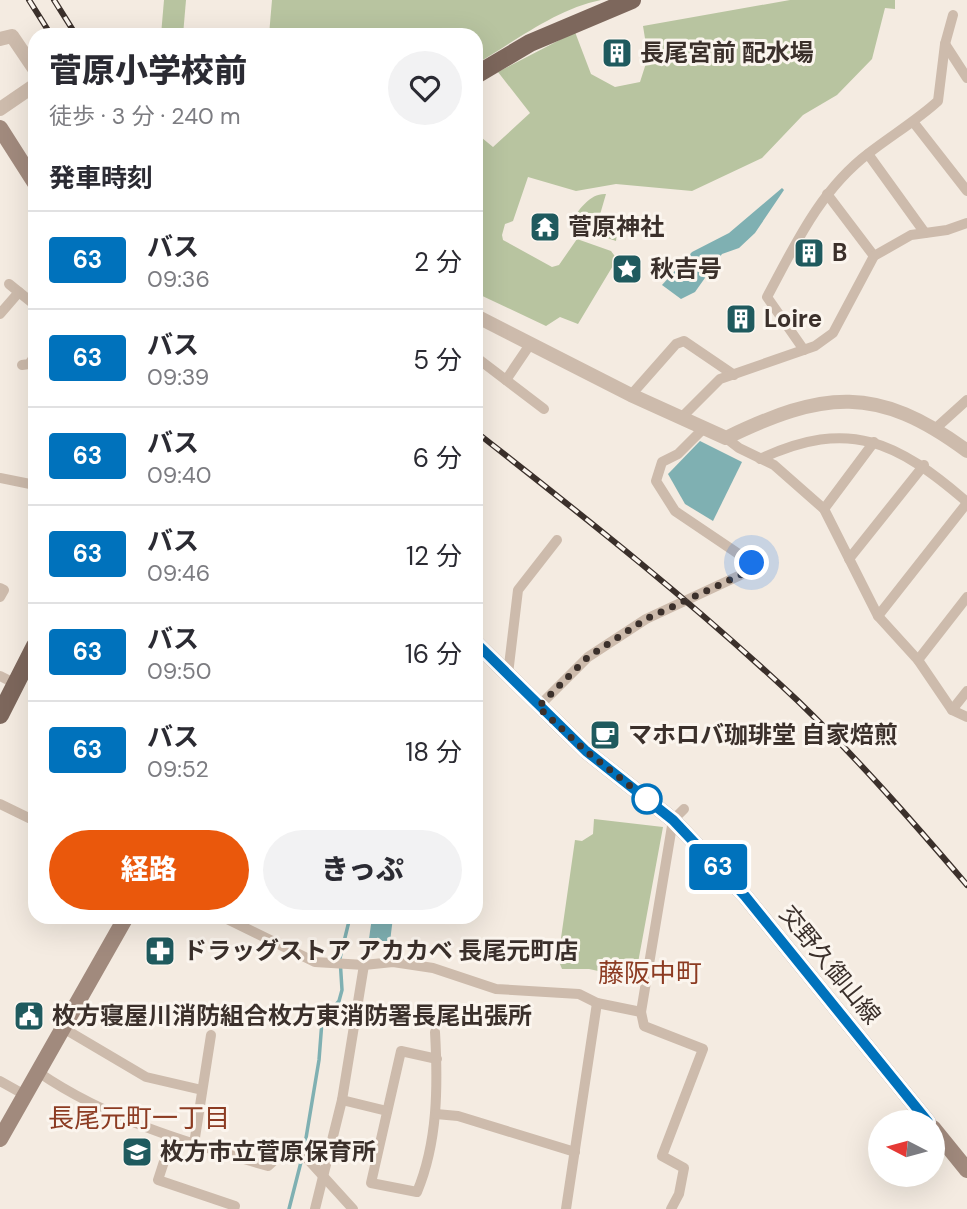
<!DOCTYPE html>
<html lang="ja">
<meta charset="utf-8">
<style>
body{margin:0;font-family:"DM Sans","Noto Sans JP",sans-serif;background:#f2f2f3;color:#2b2b33;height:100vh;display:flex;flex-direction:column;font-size:26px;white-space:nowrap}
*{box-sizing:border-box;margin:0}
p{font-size:23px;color:#7c7c81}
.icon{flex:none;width:38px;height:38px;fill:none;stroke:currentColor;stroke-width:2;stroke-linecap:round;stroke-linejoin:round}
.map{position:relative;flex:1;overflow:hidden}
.drawer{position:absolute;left:28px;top:28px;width:455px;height:896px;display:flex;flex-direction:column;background:#fff;border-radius:21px;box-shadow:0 7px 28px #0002}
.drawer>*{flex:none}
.badge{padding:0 14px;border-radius:5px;font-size:24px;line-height:46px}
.needle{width:46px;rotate:276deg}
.controls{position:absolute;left:868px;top:1110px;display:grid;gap:14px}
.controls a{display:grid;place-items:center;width:77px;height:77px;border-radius:50%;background:#fff;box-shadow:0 7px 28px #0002;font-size:35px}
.you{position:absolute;width:35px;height:35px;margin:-18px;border:5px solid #fff;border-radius:50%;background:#1a73e8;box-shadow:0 0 0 10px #1a73e833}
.map>.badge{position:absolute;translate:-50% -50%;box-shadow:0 0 0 4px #fff}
h2{padding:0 21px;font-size:26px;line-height:63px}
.round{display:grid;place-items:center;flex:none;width:74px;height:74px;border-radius:37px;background:#f2f2f3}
.overview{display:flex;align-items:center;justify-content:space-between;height:119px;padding:0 21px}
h1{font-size:33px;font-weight:800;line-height:52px}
.primary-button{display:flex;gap:14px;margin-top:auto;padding:14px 21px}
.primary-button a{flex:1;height:80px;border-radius:42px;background:#ea580c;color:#fff;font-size:28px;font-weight:800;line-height:80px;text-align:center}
.primary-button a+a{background:#f2f2f3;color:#2b2b33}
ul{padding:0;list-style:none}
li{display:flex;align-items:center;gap:21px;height:98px;padding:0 21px;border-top:2px solid #e1e1e2}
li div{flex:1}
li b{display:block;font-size:26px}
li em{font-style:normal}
li .badge{min-width:77px;font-weight:700;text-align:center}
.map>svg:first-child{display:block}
</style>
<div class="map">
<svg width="967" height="1209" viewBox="0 0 967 1209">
<rect width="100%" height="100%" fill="#f4ebe1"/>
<g fill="#b8c4a0">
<path d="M 164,0 L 186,0 L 183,35 L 161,35 Z"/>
<path d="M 272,0 L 601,0 C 556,9 516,41 476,64 L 476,35 L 269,35 Z"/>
<path d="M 790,0 L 895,0 L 895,9 L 885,8 L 872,59 L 837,95 L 803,115 L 762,158 L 692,191 L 616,184 L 576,191 L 528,177 L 513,221 L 505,224 L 502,235 L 503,240 L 552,267 L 559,265 L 577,239 L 611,251 L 617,259 L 578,324 L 560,317 L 546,326 L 476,293 L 476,133 L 493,147 L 530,113 L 498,72 L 575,32 L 591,74 L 615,87 L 640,82 L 648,57 L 643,26 Z"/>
<path d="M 606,194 L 599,218 L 601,223 L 617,232 L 616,241 L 572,226 L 571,221 C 580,209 590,193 606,194 Z"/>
<path d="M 594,819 L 663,827 L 635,979 L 589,969 L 562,969 L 558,959 L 575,840 L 582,841 L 593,834 Z"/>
</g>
<g fill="#7fb0b2">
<path d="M 782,188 L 784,190 L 755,233 L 739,248 L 722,254 L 695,292 L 681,299 L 662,285 L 692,252 L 729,233 Z"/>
<path d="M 700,441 L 742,462 L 713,521 L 685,504 L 668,474 Z"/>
<path d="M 372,917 L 393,917 L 390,942 L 369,939 Z"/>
</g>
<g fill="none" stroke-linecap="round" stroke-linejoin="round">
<g stroke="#7fb0b2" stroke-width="3.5">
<path d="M 304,1150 L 319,1060 L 322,1021 L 339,1001 L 342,990 L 340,958 L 350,917"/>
<path d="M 289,1209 L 302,1158"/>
</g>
<g stroke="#cdbbac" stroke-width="10">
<path d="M 945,44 L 967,78"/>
<path d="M 914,123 L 967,191"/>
<path d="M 868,154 L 925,233"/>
<path d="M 827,194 L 874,256"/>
<path d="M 9,284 L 35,305"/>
<path d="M 0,314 L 19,292"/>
<path d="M 804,350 L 767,297 C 795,245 820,190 869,153 C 892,135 916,121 938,101 L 945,44 L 953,15"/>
<path d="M 477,358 L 544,409"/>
<path d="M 22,365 L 29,364 L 35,356"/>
<path d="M 506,380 L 531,343"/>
<path d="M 631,395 L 676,344 L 684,341 L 734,375"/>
<path d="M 681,418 L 720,379 L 815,346 L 833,333 L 874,256 L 911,235 L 947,230 L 967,223"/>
<path d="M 936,428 L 967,400"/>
<path d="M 726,438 L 739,448 L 774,465 L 824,509 L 878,616 L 918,660 L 952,710 L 967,717"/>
<path d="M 760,459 C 850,417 897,442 967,502"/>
<path d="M 0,478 L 35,485"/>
<path d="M 824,509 L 874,442"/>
<path d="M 849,559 L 924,465"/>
<path d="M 0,588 L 4,590 L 0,597"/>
<path d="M 878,616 L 967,503"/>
<path d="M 918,660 L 967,597"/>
<path d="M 508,674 L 518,590 L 557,540"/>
<path d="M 0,676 L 16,684"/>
<path d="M 538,707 L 588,657 L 646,619 L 747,572 L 752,563 L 675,511 L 656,481 L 662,462 L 678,454 L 704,428"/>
<path d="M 952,710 L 967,691"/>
<path d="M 0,804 L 35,821"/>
<path d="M 223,917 L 315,962 L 364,965 L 393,962 L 433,968 L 496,989 L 579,994 L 597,1003 L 641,1012 L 673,820 L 684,809"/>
<path d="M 641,1012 L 644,1026 L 703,1049 L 662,1156 L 684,1168 L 679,1194 L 671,1209"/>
<path d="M 63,1028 L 146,1077 L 202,1090"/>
<path d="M 435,1032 C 438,1085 438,1142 417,1192 L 371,1183 L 401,1051 L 437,1059"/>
<path d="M 38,1072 C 108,1120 188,1143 268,1166 L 293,1143 L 353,1209"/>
<path d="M 0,1081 L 25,1095"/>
<path d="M 342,1100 L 387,1111"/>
<path d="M 436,1114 L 458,1116 L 575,1152"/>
<path d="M 172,1137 L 158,1180 L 235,1206 L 234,1209"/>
<path d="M 194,1144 L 211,1035"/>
<path d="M 315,1209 L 342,1100 L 364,965"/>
<path d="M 566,1209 L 597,1003"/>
</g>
<g stroke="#cdbbac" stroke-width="14">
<path d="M 0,39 L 12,36 L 35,70"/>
<path d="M 0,109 L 35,85"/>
<path d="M 476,316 L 631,395 L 726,438 C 823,391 877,384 967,451"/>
</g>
<g stroke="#a18a7d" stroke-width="16">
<path d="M 0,128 L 35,183"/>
<path d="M 476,643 L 586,751 L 673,820 L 745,896 L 928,1122"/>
<path d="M 933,1128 L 967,1170"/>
<path d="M 0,1139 L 126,917"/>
</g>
<g stroke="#7d675c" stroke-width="18">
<path d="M 476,75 L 530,43 L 632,0"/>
<path d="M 0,715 L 35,646"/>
</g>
<g stroke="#3b302b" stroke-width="6">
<g id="rail">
<path d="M 29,0 L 51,35"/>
<path d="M 54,0 L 76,35"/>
<path d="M 476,432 C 586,518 696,605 798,701 C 858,759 913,822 967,885"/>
</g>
</g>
<use href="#rail" stroke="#fbf5ee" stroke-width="3.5" stroke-dasharray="10" stroke-linecap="butt"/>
</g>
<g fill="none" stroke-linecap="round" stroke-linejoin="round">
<g stroke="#fff" stroke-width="16">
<path id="line" d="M 476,643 L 586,751 L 673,820 L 745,896 L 928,1122"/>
</g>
<use href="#line" stroke="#0072bc" stroke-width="10"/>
<path stroke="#3b302b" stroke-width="7" stroke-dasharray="0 12.6" d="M 647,799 L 653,804 L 586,751 L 538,707 L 588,657 L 646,619 L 747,572 L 752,563"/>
</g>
<defs>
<g id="building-square" transform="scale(1.575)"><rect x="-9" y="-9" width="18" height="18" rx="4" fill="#1f5a5e" stroke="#fbf5ee"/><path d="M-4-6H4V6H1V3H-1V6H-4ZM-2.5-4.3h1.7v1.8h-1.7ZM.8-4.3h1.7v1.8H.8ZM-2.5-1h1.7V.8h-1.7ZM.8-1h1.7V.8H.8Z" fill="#fff"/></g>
<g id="temple-square" transform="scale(1.575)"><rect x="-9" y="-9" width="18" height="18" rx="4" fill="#1f5a5e" stroke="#fbf5ee"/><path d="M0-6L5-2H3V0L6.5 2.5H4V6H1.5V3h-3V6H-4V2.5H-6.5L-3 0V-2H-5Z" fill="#fff"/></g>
<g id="sight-square" transform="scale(1.575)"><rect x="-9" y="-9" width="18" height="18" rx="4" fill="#1f5a5e" stroke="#fbf5ee"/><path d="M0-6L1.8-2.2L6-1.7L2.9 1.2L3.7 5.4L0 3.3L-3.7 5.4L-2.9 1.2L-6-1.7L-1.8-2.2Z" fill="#fff"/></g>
<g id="cafe-square" transform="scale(1.575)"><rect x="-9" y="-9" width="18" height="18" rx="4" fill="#1f5a5e" stroke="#fbf5ee"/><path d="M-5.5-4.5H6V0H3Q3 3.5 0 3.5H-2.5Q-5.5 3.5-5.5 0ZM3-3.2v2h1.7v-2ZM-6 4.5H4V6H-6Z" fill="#fff"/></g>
<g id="pharmacy-square" transform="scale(1.575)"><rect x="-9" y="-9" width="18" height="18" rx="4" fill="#1f5a5e" stroke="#fbf5ee"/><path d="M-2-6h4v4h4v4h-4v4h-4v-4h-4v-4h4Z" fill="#fff"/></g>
<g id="civic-square" transform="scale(1.575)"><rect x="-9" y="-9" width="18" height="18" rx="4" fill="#1f5a5e" stroke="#fbf5ee"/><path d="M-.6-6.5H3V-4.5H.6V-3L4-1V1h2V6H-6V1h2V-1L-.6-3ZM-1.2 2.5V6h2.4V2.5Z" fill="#fff"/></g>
<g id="school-square" transform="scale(1.575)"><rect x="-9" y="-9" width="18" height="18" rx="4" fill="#1f5a5e" stroke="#fbf5ee"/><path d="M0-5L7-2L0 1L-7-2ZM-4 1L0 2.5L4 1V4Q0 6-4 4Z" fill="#fff"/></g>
</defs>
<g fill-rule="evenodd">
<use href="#building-square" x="617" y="53"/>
<use href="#temple-square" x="545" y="227"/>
<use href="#building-square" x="809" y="253"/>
<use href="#sight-square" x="627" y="269"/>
<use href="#building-square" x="741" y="319"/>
<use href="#cafe-square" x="605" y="735"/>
<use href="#pharmacy-square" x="160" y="951"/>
<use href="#civic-square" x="29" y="1016"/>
<use href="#school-square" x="137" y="1152"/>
</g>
<circle fill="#fff" stroke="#0072bc" stroke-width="3.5" cx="647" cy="799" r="14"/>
<g text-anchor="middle" stroke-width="6" stroke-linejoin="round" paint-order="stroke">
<g font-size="24" font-weight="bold" fill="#3b302b" stroke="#fbf5ee" text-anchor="start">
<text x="640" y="61">長尾宮前 配水場</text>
<text x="568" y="235">菅原神社</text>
<text x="832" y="261">B</text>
<text x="650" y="277">秋吉号</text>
<text x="764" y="327">Loire</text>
<text x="628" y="743">マホロバ珈琲堂 自家焙煎</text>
<text x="183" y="959">ドラッグストア アカカベ 長尾元町店</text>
<text x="52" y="1024">枚方寝屋川消防組合枚方東消防署長尾出張所</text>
<text x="160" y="1160">枚方市立菅原保育所</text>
</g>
<g font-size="24" fill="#3b302b" stroke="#fbf5ee">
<text transform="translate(830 965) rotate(51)" y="8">交野久御山線</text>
</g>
<g font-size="26" fill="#8c3b22" stroke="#fbf5ee">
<text x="650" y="982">藤阪中町</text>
<text x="139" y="1127">長尾元町一丁目</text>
</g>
</g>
</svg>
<div class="controls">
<a><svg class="needle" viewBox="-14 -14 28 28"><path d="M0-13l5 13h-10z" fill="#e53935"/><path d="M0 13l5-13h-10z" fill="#7c7c81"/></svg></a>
</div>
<div class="you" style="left:752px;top:563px"></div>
<b class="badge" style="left:718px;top:867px;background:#0072bc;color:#fff">63</b>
<section class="drawer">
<div class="overview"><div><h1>菅原小学校前</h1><p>徒歩 · 3 分 · 240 m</p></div><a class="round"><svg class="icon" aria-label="heart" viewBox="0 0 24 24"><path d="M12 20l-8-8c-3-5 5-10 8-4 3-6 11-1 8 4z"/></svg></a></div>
<h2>発車時刻</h2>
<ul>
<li><span class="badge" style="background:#0072bc;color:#fff">63</span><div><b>バス</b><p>09:36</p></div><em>2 分</em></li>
<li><span class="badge" style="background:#0072bc;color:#fff">63</span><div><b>バス</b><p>09:39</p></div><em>5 分</em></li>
<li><span class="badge" style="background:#0072bc;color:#fff">63</span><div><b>バス</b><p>09:40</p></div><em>6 分</em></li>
<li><span class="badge" style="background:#0072bc;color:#fff">63</span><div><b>バス</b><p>09:46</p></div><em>12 分</em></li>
<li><span class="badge" style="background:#0072bc;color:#fff">63</span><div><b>バス</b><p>09:50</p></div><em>16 分</em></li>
<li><span class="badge" style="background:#0072bc;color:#fff">63</span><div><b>バス</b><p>09:52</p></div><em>18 分</em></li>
</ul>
<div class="primary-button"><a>経路</a><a>きっぷ</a></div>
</section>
</div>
